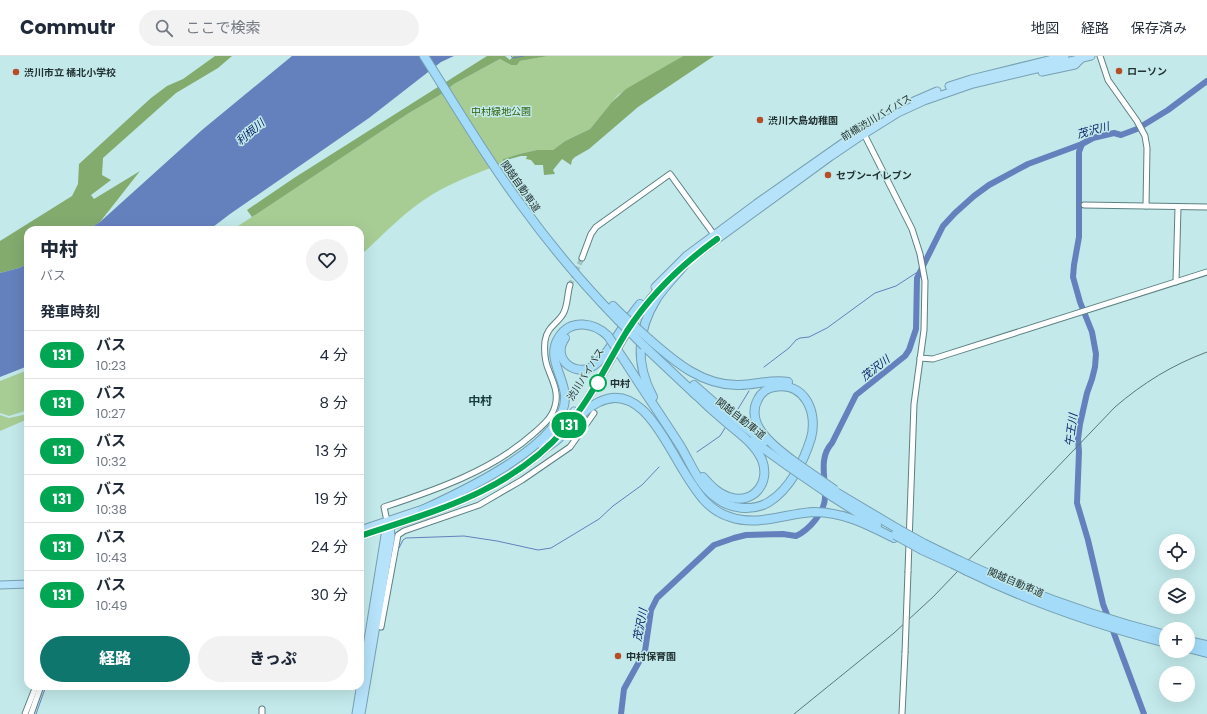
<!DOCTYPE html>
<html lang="ja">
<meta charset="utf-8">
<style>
body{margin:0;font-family:Poppins,"Noto Sans JP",sans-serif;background:#f2f2f3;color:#1f2937;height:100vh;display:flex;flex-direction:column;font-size:15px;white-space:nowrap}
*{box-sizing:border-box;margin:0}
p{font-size:13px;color:#747a83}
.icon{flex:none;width:22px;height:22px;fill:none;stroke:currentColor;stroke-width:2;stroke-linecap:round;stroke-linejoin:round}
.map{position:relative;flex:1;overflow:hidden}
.panel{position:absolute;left:24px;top:170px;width:340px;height:464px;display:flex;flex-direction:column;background:#fff;border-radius:12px;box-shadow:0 4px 16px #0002}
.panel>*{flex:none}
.badge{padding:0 8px;border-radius:13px;font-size:14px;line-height:26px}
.controls{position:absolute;left:1159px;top:478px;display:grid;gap:8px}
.controls a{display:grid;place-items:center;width:36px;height:36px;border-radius:50%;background:#fff;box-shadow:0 4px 16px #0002;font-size:20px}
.map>.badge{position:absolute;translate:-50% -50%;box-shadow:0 0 0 2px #fff}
h2{padding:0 16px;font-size:15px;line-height:36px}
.round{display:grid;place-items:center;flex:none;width:42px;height:42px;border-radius:21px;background:#f2f2f3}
.headline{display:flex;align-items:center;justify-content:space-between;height:68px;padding:0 16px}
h1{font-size:19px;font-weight:800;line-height:30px}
.button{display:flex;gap:8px;margin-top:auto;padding:8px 16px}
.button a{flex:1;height:46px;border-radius:24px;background:#0f766e;color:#fff;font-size:16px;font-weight:800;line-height:46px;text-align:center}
.button a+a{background:#f2f2f3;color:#1f2937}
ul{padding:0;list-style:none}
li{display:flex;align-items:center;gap:12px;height:48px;padding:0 16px;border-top:1px solid #e0e1e3}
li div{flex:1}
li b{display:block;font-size:15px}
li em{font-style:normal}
li .badge{min-width:44px;font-weight:700;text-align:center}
header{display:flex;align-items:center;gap:24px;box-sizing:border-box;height:56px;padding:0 20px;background:#fff;border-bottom:1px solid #e0e1e3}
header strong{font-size:19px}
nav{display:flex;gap:22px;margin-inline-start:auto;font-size:14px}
.search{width:280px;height:36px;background:#f2f2f3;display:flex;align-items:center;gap:10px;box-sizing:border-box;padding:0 14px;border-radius:22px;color:#747a83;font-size:15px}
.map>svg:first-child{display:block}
</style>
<header>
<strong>Commutr</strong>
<div class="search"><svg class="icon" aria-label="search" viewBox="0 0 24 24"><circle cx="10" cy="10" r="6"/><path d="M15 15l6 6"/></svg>ここで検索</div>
<nav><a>地図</a><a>経路</a><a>保存済み</a></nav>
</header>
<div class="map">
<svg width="1207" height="658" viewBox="0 0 1207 658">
<rect width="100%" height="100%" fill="#c3e9ea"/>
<g fill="#a7cd95">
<path d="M 548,0 L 683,0 L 618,39 L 590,73 L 565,85 L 553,94 L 537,94 L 519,98 L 503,103 L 504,107 C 482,115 453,126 433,138 C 406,154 383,179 360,200 L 360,174 L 232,174 L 409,57 L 440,39 L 454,28 L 500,3 L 511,9 L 517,9 L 520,5 Z"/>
<path d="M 28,314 L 28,354 L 9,360 L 0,357 L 0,325 Z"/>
<path d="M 28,358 L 28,363 L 0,375 L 0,359 L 9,362 Z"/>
</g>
<g fill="#83ab6e">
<path d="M 215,0 L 232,0 L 218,12 L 176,37 L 103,102 L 102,119 L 111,124 L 91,139 L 94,143 L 140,115 L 100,166 L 87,174 L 28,174 L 28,208 L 19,212 L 0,217 L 0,185 L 72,140 L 78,128 L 79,108 L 151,42 L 167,30 L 183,23 Z"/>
<path d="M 487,0 L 505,0 L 510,4 L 513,0 L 548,0 L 520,5 L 517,9 L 511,9 L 500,3 L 454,28 L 440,39 L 409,57 L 252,161 L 247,154 L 294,122 Z"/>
<path d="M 683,0 L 714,0 L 638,51 L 589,93 L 575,101 L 572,104 L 571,109 L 562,103 L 553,114 L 555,118 L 544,119 L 543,109 L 535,109 L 531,104 L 526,103 L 527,100 L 521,100 L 503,105 L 503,103 L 519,98 L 537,94 L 553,94 L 565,85 L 590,73 L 612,46 L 626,33 Z"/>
</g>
<g fill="#6581bd">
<path d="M 292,0 L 454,0 L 441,6 L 369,62 L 230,158 L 209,174 L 87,174 L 100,166 L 202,74 Z"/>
<path d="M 28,208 L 28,310 L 0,321 L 0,217 L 19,212 Z"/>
</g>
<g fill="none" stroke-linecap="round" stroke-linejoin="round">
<g stroke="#6581bd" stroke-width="1">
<path d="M 511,0 L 513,2 L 524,0"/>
<path d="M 764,311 L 789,292 L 796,284 L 800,282 L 809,281 L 827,272 L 875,237 L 896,230 L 916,217 L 920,216"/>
<path d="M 738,353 L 749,335"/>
<path d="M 697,396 L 720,380 L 725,372"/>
<path d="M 399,492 L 403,484 L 406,482 L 464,480 L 497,485 L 538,494 L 551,492 L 599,463 L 613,450 L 642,429 L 659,411"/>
<path d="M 36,658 L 46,630"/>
</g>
<g stroke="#6581bd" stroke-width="6">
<path d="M 1082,88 L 1079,96 L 1079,181 L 1074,209 L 1073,221 L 1080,246 L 1092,276 L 1096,298 L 1095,311 L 1092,323 L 1087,337 L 1080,368 L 1078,383 L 1079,396 L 1077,447 L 1088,484 L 1103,548 L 1144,658"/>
<path d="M 621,658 L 624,633 L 645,595 L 651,554 L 657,542 L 714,489 L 734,482 L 746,479 L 783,478 L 796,480 C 809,474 825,456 825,441 C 826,422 818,402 832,387 L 856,339 L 905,300 L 909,294 L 916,273 L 917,222 L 943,170 L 955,157 L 974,140 L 989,129 L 1028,108 L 1082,88 L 1093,82 L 1114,77 L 1121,79 L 1137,73 L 1168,54 L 1207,25"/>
</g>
<path stroke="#a3c4c5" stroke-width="5" stroke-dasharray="5 2.5" stroke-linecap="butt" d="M 570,229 L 582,202"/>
<g stroke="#5d8082" stroke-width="7">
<g id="tertiary">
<path d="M 1100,0 L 1108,24 L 1137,65 L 1145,80 L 1147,92 L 1146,150"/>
<path d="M 862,74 L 912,173 L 920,198 L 925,225 L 924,274 L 914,348 L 908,515"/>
<path d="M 1084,149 L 1207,151"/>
<path d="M 582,202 L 591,178 L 596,171 L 670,118 L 715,180"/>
<path d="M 1176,226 L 1178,151"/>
<path d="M 920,302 L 933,303 L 1207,216"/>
<path d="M 387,465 L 384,451 C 436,434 491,415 533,378 C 542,370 552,362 555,350 C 559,337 553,326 549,315 C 545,306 544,295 545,285 C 547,271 557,268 563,258 C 568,250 567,238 570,229"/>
<path d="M 381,571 L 398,479 L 404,475 L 479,449 L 522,424 L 570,391 L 594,357"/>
<path d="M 25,658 L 36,630"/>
<path d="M 31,658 L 41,630"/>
<path d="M 262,658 L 262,653"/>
<path d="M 902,658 L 905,597"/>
</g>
</g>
<g stroke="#76a0b3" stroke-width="9">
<g id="trunk">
<path d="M 1042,16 L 1075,9 L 1082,2"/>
<path d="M 949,30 L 971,23 L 1065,0"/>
<path d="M 914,45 L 937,35"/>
<path d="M 684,208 L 697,198 L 830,101 L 858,82 L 898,57 L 924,45 L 973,28 L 1091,0"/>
<path d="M 655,231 L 687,199 L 757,147 L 854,79"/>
<path d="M 573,364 C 606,320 625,268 663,228"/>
<path d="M 542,390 L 560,372 L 574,355"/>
<path d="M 360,474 L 426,452"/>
<path d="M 360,480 C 431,457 494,440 551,388"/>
<path d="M 0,529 L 28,528"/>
<path d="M 356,658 L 387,467"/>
<path d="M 361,658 L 391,481 L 390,470 L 388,467"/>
</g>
</g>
<g stroke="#76a0b3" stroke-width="10">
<g id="motorway">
<path d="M 424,0 C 456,50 486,102 522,150 C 551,190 583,228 618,264"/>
<path d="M 613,250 L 622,259"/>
<path d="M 565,282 C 550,303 577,324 596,308 C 607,299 614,284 622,273 C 627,264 634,256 640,248"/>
<path d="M 650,284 C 675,306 703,330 739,329 C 756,329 771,323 788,326"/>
<path d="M 644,290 L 696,339"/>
<path d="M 628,310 C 645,337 664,364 681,391 C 691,408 699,429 715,441 C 729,453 752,456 769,446 C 790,433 804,405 811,382 C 818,357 805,325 774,331 C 767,332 761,337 758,343 C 744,369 775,391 792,404"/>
<path d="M 694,329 L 719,351 L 764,386"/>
<path d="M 693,336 C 704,347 715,357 727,367 C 740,378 755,388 762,404 C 771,427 753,449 729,441 C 718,438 710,429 703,421"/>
<path d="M 653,341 C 635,308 637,274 657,242 C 666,229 677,218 687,206"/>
<path d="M 753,385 L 788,410"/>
<path d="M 547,391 C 552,388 557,385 561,380 C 574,369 583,353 599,346 C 637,327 661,377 676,402 C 684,416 693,431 703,443 C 710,451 720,458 730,461 C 759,471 786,457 814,456 C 844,456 868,469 894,482"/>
<path d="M 834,435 L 898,473"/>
<path d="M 833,441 L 877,469"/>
<path d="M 422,454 C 459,437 569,387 565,339 C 563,319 546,300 559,281 C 571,262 595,267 608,280"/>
<path d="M 925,488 L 958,504"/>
<path d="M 922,494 L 953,508"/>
<path d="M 971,510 C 1034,539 1099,562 1166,579"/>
<path d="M 967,515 C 1030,546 1097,569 1166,587"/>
<path d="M 1188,585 L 1207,589"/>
<path d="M 1188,592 L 1207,597"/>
</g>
</g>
<use href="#tertiary" stroke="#fff" stroke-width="5"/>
<use href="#trunk" stroke="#b6e2fa" stroke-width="7"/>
<use href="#motorway" stroke="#a3dbf9" stroke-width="8"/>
<path stroke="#5f7777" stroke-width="1" d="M 794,658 L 894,577 L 933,541 L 1115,351 C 1143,327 1172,309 1207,296"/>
<g stroke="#5d8082" stroke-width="7" stroke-linecap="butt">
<path id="tertiary-bridge" d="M 905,597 L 908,515"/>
</g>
<g stroke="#76a0b3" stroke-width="10" stroke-linecap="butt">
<g id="motorway-bridge">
<path d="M 622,259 L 650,284"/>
<path d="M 618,264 L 644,290"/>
<path d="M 608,280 L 628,310"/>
<path d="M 792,404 L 835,434"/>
<path d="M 788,410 L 833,441"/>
<path d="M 898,473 L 925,488"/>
<path d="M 895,479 L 922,494"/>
<path d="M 958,504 L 971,510"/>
<path d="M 953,508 L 967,515"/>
</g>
</g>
<use href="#tertiary-bridge" stroke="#fff" stroke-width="5"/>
<use href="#motorway-bridge" stroke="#a3dbf9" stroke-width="8"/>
</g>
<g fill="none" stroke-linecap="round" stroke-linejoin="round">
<g stroke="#fff" stroke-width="9">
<path id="line" d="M 360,480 C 435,455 509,436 564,374 C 590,345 606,309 627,275 C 651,238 681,209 717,183"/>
</g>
<use href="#line" stroke="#00a651" stroke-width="6"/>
</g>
<g fill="#b54d28" stroke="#c3e9ea" stroke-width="1.5">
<circle cx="1119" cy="15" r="4"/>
<circle cx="16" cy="16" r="4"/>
<circle cx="760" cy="64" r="4"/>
<circle cx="828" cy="119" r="4"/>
<circle cx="618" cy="600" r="4"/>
</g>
<circle fill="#fff" stroke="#00a651" stroke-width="2" cx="598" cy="327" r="8"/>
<g text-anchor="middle" stroke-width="3" stroke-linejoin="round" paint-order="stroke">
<g font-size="10" font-weight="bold" fill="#223131" stroke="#c3e9ea" text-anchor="start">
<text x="1127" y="19">ローソン</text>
<text x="24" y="20">渋川市立 橘北小学校</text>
<text x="768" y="68">渋川大島幼稚園</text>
<text x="836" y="123">セブン-イレブン</text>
<text x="626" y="604">中村保育園</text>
</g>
<g font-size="10" fill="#306209" stroke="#c3e9ea">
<text x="501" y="59">中村緑地公園</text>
</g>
<g font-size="10" fill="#223131" stroke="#c3e9ea">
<text transform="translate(876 61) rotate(-31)" y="4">前橋渋川バイパス</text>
<text transform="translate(521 130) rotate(55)" y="4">関越自動車道</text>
<text transform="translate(585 318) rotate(-58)" y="4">渋川バイパス</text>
<text transform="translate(741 362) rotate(38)" y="4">関越自動車道</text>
<text transform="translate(1016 526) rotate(23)" y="4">関越自動車道</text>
</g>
<g font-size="10" font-weight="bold" fill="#223131" stroke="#c3e9ea" text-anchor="start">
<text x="610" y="331">中村</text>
</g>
<g font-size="11" font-style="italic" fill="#0a246a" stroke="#c3e9ea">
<text transform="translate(1093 74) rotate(-15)" y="4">茂沢川</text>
<text transform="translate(250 76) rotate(-40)" y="4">利根川</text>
<text transform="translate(875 312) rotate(-38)" y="4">茂沢川</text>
<text transform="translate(1071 374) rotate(-83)" y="4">午王川</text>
<text transform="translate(640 569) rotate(-79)" y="4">茂沢川</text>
</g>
<g font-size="12" font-weight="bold" fill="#1a3b3d" stroke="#c3e9ea">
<text x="480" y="349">中村</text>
</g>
</g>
</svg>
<div class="controls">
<a><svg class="icon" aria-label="locate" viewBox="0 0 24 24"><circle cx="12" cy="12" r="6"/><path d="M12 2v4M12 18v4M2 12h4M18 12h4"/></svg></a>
<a><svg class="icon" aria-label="layers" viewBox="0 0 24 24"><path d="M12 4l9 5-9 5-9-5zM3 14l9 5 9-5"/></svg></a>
<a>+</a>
<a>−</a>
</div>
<b class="badge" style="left:569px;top:369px;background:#00a651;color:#fff">131</b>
<section class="panel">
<div class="headline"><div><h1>中村</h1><p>バス</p></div><a class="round"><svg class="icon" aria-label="heart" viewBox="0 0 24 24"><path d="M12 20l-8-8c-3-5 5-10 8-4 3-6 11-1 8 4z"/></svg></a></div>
<h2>発車時刻</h2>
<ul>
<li><span class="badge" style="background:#00a651;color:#fff">131</span><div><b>バス</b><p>10:23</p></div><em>4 分</em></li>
<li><span class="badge" style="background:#00a651;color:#fff">131</span><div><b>バス</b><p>10:27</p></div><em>8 分</em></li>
<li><span class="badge" style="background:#00a651;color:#fff">131</span><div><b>バス</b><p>10:32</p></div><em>13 分</em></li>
<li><span class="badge" style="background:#00a651;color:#fff">131</span><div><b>バス</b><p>10:38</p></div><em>19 分</em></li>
<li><span class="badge" style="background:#00a651;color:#fff">131</span><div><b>バス</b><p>10:43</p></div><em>24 分</em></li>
<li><span class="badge" style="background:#00a651;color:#fff">131</span><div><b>バス</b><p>10:49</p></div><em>30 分</em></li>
</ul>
<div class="button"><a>経路</a><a>きっぷ</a></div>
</section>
</div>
